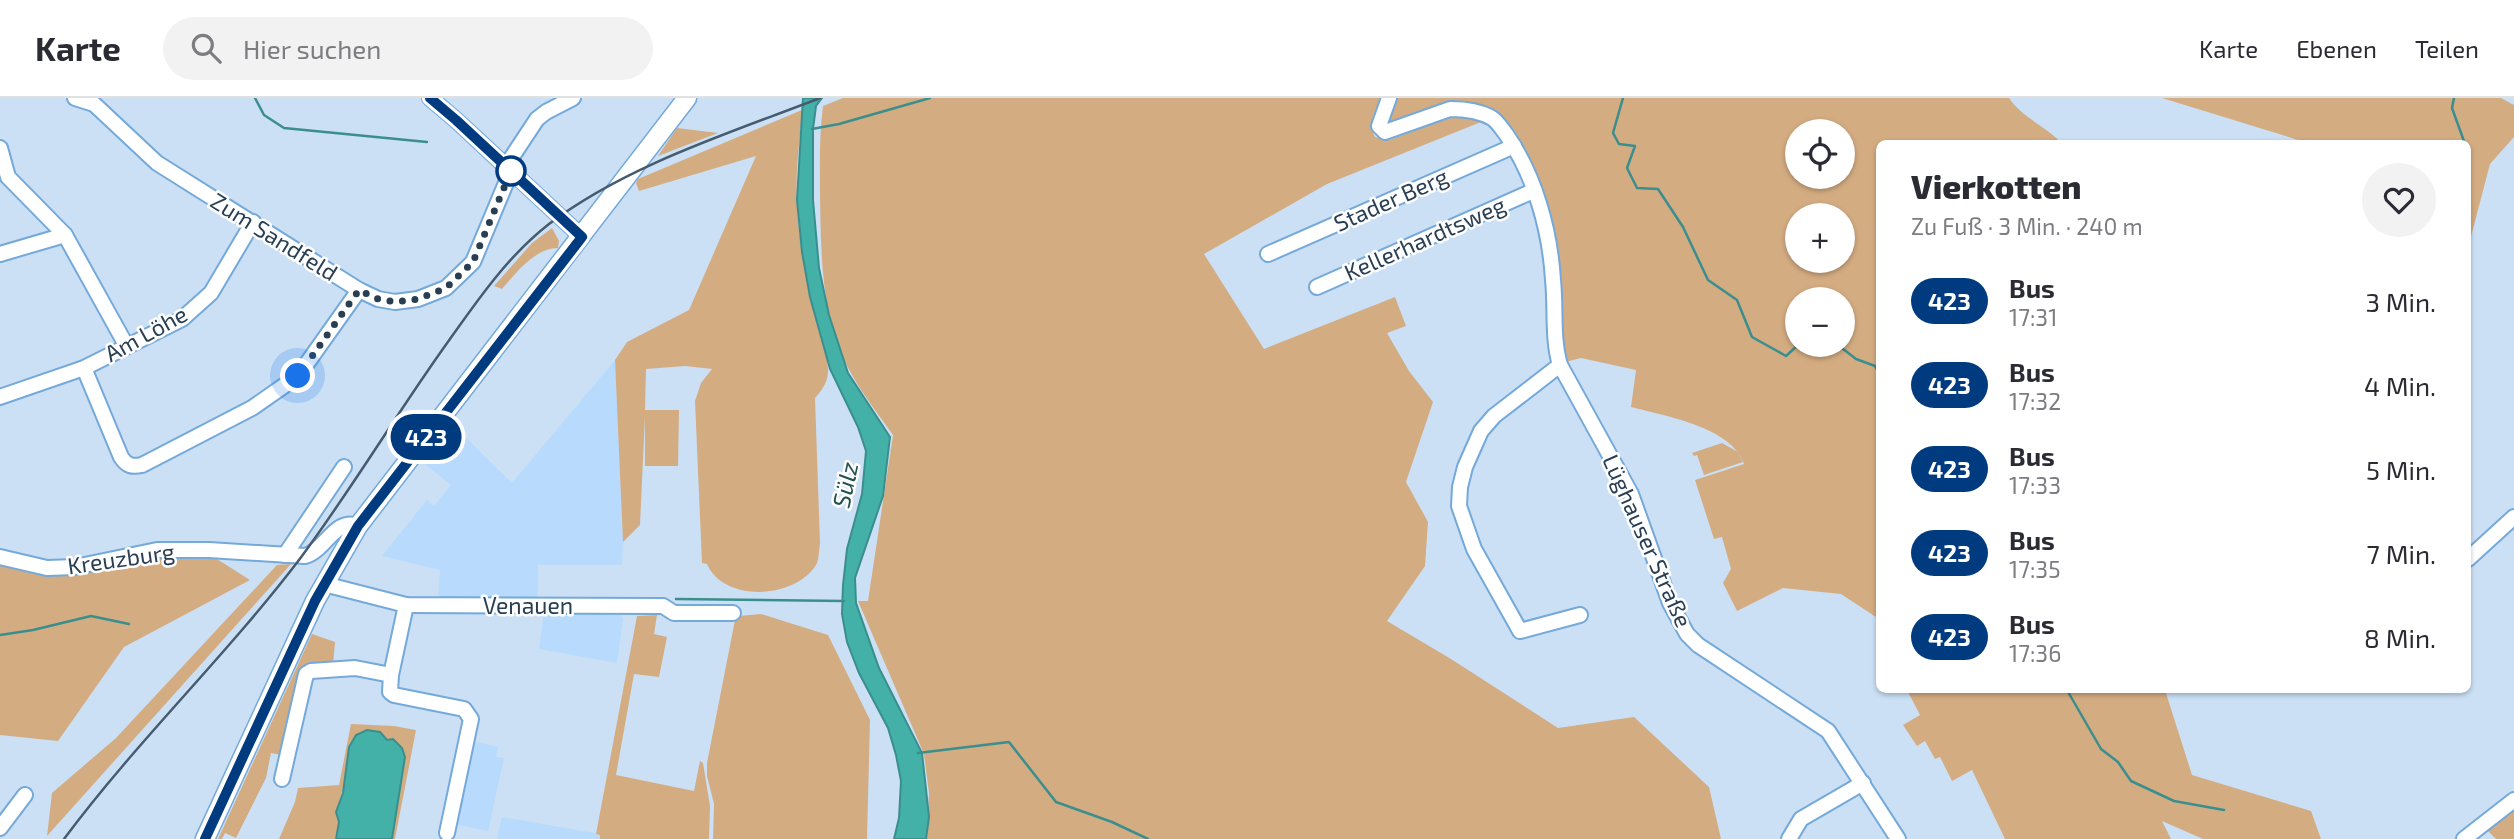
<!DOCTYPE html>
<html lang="de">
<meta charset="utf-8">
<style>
body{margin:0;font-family:"Exo 2",sans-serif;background:#f2f2f3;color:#2b2b33;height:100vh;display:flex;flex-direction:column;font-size:26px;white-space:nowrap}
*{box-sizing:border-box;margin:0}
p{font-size:23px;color:#7c7c81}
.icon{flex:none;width:38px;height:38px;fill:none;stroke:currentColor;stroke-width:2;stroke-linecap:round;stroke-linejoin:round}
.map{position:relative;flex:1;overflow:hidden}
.details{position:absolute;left:1876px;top:42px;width:595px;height:553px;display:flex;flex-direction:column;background:#fff;border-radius:10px;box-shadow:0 2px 5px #0004}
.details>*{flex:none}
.badge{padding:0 14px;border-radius:23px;font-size:24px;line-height:46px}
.buttons{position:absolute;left:1785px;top:21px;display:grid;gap:14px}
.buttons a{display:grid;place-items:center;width:70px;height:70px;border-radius:50%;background:#fff;box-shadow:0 2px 5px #0004;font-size:35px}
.you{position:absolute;width:35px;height:35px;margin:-18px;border:5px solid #fff;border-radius:50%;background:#1a73e8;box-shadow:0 0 0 10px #1a73e833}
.map>.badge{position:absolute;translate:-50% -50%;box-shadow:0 0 0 4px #fff}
.round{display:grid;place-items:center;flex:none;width:74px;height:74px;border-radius:37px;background:#f2f2f3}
.summary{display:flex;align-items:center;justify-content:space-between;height:119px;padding:0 35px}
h1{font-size:33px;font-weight:800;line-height:52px}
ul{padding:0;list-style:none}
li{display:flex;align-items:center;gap:21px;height:84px;padding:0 35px}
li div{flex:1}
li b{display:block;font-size:26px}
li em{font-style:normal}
li .badge{min-width:77px;font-weight:700;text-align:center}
header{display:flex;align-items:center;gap:42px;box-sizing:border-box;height:98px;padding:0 35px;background:#fff;border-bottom:2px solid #e1e1e2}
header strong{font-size:33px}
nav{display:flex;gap:38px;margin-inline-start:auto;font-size:24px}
.search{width:490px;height:63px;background:#f2f2f3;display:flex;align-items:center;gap:18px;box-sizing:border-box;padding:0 24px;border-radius:38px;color:#7c7c81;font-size:26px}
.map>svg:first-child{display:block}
</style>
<header>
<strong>Karte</strong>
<div class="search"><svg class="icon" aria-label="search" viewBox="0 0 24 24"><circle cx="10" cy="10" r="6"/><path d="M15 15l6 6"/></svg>Hier suchen</div>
<nav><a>Karte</a><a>Ebenen</a><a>Teilen</a></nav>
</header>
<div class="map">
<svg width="2514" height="741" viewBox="0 0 2514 741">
<rect width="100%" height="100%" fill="#cbe0f5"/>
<g fill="#b7dafd">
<path d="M 615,262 L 623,444 L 622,467 L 538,467 L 538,502 L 438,503 L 440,472 L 382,458 L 427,402 L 434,408 L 451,387 L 420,362 L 452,326 L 512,385 Z"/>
<path d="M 544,514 L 619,515 L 623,520 L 617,565 L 539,551 Z"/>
<path d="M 468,642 L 498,649 L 496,659 L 504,660 L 488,733 L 450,725 Z"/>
<path d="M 502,719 L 600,736 L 600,741 L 497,741 Z"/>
</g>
<g fill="#d4ac82" fill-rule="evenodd">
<path d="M 843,0 L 1381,0 C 1375,13 1367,25 1375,39 L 1390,42 L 1451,18 L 1467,17 L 1481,24 L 1327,86 L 1204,156 L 1264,251 L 1395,199 L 1406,228 L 1387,235 L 1409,273 L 1433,304 L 1406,384 L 1428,424 L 1425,468 L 1387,523 L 1451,561 L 1558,630 L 1634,619 L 1709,689 L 1721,741 L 927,741 L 929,695 L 924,656 L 858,503 L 868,503 L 893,337 C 879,317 863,297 851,275 C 821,222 821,158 820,98 C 820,68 819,38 823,8 Z"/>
<path d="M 1398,0 L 2009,0 C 2022,19 2046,29 2062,45 L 1880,46 L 1879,521 L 1841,496 L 1783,490 L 1737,513 L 1723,485 L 1731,471 L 1722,439 L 1714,441 L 1695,382 L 1744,366 C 1732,329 1665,318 1631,309 L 1636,272 L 1581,260 L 1565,264 C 1558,187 1563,101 1511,38 C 1495,18 1491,9 1465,5 C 1445,2 1407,19 1387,26 ZM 1797,33 L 1843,33 L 1843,79 L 1797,79 ZM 1797,117 L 1843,117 L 1843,163 L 1797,163 ZM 1797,201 L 1843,201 L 1843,247 L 1797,247 Z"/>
<path d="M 2162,0 L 2501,0 L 2514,7 L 2514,39 L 2490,66 L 2468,150 L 2468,46 L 2308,45 Z"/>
<path d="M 802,12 C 800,42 795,74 797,104 C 799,151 809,200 823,246 C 829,268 833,281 815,300 L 820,445 C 819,452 819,462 816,467 C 795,501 724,505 707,466 L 702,465 L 695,303 L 701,285 L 712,271 L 685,268 L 646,271 L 645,312 L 679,312 L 678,368 L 645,368 L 645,318 L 640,427 L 623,444 L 615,262 L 627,244 L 689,212 L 756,58 L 639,93 L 636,85 L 638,81 Z"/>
<path d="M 677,30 L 718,35 L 658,58 Z"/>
<path d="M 552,130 L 559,143 L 558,150 C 535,150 516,175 502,191 L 494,188 L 532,145 Z"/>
<path d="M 1722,345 L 1738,354 L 1743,364 L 1704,377 L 1697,357 L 1694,358 L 1692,355 Z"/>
<path d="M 209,456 L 250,482 L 124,549 L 58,643 L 0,637 L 0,465 C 51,483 103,464 155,458 C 173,456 191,457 209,456 Z"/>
<path d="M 291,466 L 47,738 L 52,695 L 116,640 L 277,467 Z"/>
<path d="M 761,516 L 828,537 L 870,622 L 867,741 L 713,741 L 714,706 L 707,678 L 707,665 L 735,522 L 739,518 Z"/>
<path d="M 657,517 L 654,536 L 667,539 L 659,579 L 634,576 L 616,677 L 694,693 L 700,663 L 703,665 L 710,708 L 709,741 L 600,741 L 600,737 L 596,736 L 637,518 Z"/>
<path d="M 312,536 L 335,544 L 333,567 L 302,571 L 292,602 L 282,657 L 271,655 L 266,680 L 236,740 L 225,735 L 222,741 L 218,741 Z"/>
<path d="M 1907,592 L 2165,592 L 2192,677 L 2311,713 L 2321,741 L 2203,741 L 2162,723 L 2171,741 L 2005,741 L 1972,672 L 1952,683 L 1940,659 L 1935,661 L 1925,643 L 1917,648 L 1903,627 L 1920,617 Z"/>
<path d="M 351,626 L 394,628 L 416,632 L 395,741 L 392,741 L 400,689 L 345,684 L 336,714 L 339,724 L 336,741 L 279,741 L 295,704 L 298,690 L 339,687 Z"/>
<path d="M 2514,709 L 2514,741 L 2496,741 L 2486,731 Z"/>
</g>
<g fill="#43b1a8" stroke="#3b8e8e" stroke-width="2">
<path d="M 803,0 L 822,0 L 816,8 L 813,31 L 813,102 L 819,170 L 829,217 L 848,275 L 890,339 L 883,398 L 855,480 L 856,505 L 879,570 L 922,655 L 929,719 L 926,741 L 894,741 L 899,720 L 901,683 L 896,657 L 888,630 L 859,575 L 847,544 L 842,516 L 843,487 L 847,451 L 862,396 L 866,353 L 858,329 L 830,271 L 810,199 L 802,154 L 797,102 Z"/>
<path d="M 367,632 L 380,634 L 387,642 L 393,641 L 402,650 L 405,659 L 392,741 L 336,741 L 339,724 L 336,714 L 343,695 L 349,649 L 356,637 Z"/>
</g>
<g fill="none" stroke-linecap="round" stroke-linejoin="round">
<g stroke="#3b8e8e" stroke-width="2.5">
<path d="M 255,0 L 264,17 L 284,30 L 427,44"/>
<path d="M 1623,0 L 1613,35 L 1619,46 L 1635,48 L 1627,70 L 1637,90 L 1658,91 L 1683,129 L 1708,182 L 1737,202 L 1752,239 L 1786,258 L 1798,247 L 1817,252 L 1821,247"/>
<path d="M 2454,0 L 2452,10 L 2465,46"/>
<path d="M 812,31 L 839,26 L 930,0"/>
<path d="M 2468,52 L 2468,58"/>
<path d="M 1838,247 L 1856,261 L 1875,268 L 1880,276"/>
<path d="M 676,501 L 844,503"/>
<path d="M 0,537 L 33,532 L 91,518 L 129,526"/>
<path d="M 2067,592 L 2101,651 L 2118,664 L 2131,683 L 2174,703 L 2224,712"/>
<path d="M 918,655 L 1009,644 L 1056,704 L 1112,724 L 1148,741"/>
</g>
<g stroke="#74a9da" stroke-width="18">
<g id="minor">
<path d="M 75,0 L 94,6 L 157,65 L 359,192 L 378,201 L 395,204 L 418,201 L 446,190 L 473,164 L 511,73"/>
<path d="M 430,0 L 456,22 L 582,139"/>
<path d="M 1389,0 L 1379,28 L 1385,34 L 1450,11 C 1464,11 1480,13 1492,20 C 1498,24 1502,31 1506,36 C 1535,78 1550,132 1553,182 C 1556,211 1552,240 1560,267 L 1631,396 L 1670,505 L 1687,536 L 1698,547 L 1828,633 L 1898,741"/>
<path d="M 0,50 L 8,79 L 65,137 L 126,247"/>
<path d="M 506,68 L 537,21 L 546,14 L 573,0"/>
<path d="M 0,156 L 65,137"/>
<path d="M 1268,156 L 1514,48"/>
<path d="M 1317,189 L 1533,93"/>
<path d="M 1560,267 L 1494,318 L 1481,333 L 1465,369 L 1460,389 L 1459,408 L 1474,451 L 1520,533 L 1580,517"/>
<path d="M 84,270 L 121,359 C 127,368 132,369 142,367 L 252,310 L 298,278 L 359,192"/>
<path d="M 0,299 L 84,270 L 182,221 L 211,195 L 253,124"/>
<path d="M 285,457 L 344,369"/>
<path d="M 0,459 L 47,470 L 75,469 L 157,452 L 209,452 L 305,458 C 325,453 335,419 358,428"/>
<path d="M 2468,461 L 2514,419"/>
<path d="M 324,486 L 406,507 L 663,508 L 674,515 L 733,515"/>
<path d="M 406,507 L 391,577 L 390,594 L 394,597 L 464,611 L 471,621 L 447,735"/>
<path d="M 282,681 L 306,576 L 311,573 L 355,570 L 391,577"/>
<path d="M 0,730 L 25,697"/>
<path d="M 1789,741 L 1801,721 L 1863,685"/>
<path d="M 2464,741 L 2514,702"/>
</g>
</g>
<g stroke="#74a9da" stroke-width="21">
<path id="major" d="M 205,741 L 315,503 L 358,428 L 687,0"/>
</g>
<use href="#minor" stroke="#fff" stroke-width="14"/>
<use href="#major" stroke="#fff" stroke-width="18"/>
<path stroke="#455b70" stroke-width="2.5" d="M 64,741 C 137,643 225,559 299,462 C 352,391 398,313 450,241 C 479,200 509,157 549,126 C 627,67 730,35 820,0"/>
</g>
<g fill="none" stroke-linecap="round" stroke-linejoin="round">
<g stroke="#fff" stroke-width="16">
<path id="line" d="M 205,741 L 315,503 L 358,428 L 582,139 L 456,22 L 430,0"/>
</g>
<use href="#line" stroke="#003b80" stroke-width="10"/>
<path stroke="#283e53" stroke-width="7" stroke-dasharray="0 12.6" d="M 298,278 L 359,192 L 378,201 L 395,204 L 418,201 L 446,190 L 473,164 L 511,73"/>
</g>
<circle fill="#fff" stroke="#003b80" stroke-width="3.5" cx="511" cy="73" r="14"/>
<g text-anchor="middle" stroke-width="5" stroke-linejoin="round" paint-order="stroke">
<g font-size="23" fill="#283e53" stroke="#fefefe">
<text transform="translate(1391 102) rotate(-24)" y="8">Stader Berg</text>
<text transform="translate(274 139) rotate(32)" y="8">Zum Sandfeld</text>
<text transform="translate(1425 141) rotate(-24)" y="8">Kellerhardtsweg</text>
<text transform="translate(146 236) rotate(-29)" y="8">Am Löhe</text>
<text transform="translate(1647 443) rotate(66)" y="8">Lüghauser Straße</text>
<text transform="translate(121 461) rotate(-8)" y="8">Kreuzburg</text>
<text x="528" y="516">Venauen</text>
</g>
<g font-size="24" font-style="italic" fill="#21514c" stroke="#fefefe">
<text transform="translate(846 387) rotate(-78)" y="8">Sülz</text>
</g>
</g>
</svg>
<div class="buttons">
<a><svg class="icon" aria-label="locate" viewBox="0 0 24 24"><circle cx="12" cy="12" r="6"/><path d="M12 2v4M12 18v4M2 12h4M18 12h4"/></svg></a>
<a>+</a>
<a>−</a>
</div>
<div class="you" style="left:298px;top:278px"></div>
<b class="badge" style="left:426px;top:339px;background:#003b80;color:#fff">423</b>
<section class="details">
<div class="summary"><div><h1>Vierkotten</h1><p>Zu Fuß · 3 Min. · 240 m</p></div><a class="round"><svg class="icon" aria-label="heart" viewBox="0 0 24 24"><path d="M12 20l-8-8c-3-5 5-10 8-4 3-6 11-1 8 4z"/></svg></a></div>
<ul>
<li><span class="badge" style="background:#003b80;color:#fff">423</span><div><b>Bus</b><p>17:31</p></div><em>3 Min.</em></li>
<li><span class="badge" style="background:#003b80;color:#fff">423</span><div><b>Bus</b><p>17:32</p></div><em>4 Min.</em></li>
<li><span class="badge" style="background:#003b80;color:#fff">423</span><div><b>Bus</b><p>17:33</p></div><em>5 Min.</em></li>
<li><span class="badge" style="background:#003b80;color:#fff">423</span><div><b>Bus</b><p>17:35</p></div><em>7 Min.</em></li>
<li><span class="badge" style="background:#003b80;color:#fff">423</span><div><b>Bus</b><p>17:36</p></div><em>8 Min.</em></li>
</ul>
</section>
</div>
